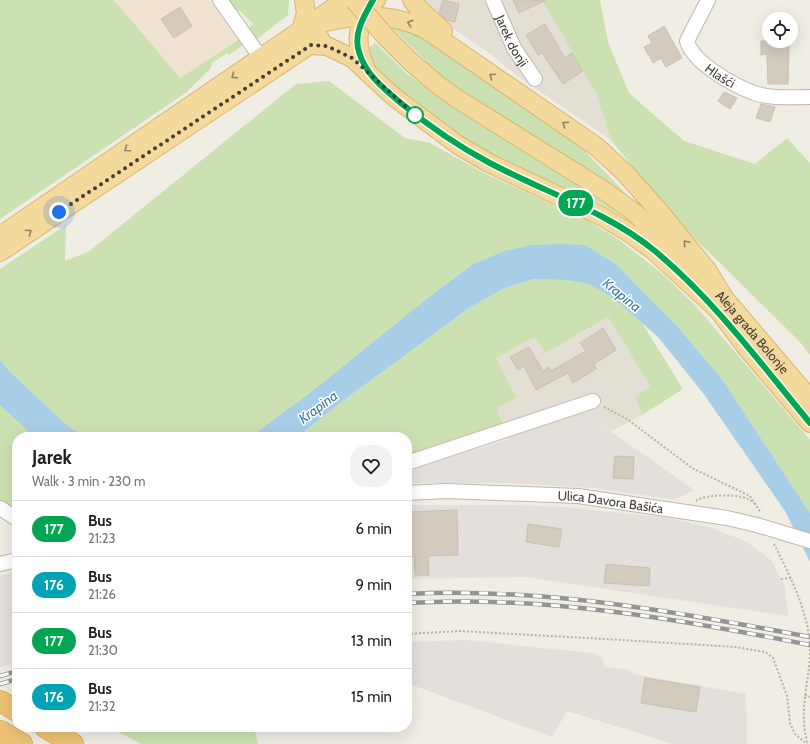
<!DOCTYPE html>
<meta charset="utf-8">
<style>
body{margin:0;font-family:Cabin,sans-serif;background:#f2f2f2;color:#202124;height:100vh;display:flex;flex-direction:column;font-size:15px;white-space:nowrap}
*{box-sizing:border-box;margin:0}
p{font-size:13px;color:#757577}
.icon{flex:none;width:22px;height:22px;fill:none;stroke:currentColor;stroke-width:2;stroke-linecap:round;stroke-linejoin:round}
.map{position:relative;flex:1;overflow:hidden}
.details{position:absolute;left:12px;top:432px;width:400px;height:300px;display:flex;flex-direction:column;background:#fff;border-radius:16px;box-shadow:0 4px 16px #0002}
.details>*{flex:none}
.badge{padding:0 8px;border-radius:13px;font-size:14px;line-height:26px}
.fabs{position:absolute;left:762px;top:12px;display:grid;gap:8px}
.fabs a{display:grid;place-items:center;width:36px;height:36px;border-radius:50%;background:#fff;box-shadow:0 4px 16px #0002;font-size:20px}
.you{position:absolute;width:20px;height:20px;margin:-10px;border:3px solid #fff;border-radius:50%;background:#1a73e8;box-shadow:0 0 0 6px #1a73e833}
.map>.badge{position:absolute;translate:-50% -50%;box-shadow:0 0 0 2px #fff}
.round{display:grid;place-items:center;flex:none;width:42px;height:42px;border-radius:16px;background:#f2f2f2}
.headline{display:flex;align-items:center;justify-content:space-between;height:68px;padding:0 20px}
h1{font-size:19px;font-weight:700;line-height:30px}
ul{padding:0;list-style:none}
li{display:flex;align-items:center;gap:12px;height:56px;padding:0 20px;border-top:1px solid #e0e0e0}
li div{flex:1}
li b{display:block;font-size:15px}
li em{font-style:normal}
li .badge{min-width:44px;font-weight:700;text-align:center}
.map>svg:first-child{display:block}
</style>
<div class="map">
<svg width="810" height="744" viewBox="0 0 810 744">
<rect width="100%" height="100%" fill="#f0ede5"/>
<g fill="#e4dfd4">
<path d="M 424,0 L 542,0 L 596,93 L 611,140 L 516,75 L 492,55 L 448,25 L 431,10 Z"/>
<path d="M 608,317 L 650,386 L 635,397 L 642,415 L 612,431 L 588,415 L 508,440 L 497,408 L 517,398 L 496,358 L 535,336 L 546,353 Z"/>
</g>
<path fill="#f1e3d2" d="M 114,0 L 212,0 L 240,39 L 180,78 Z"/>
<g fill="#e3dfda">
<path d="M 588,415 L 694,490 L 675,500 L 595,488 L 506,483 L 407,483 L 407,470 Z"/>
<path d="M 407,505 L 515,505 L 563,507 L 669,518 L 712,528 L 747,542 L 771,560 L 785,587 L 788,616 L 525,577 L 407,579 Z"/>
<path d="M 17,572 L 17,663 L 0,667 L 0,576 Z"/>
<path d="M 465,640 L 592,653 L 602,657 L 605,667 L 629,670 L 633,674 L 746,694 L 747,744 L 673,744 L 567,711 L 552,737 L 407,683 L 407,642 Z"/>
</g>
<g fill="#cce1b2">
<path d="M 0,0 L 114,0 L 180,78 L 240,39 L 243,45 L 229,55 L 227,53 L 212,63 L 210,69 L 187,92 L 0,219 Z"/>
<path d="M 226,0 L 289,0 L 288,15 L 257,39 L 249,33 L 247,29 L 253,24 L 241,12 L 232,7 Z"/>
<path d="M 542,0 L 600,0 L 608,42 L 629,93 L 684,141 L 755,164 L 787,138 L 810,163 L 810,355 L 800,342 L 672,216 L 611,140 L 596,93 Z"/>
<path d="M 394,27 L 425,39 L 581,147 L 632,200 L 449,83 L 424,63 L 426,61 L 392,28 Z"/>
<path d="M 375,43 L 409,76 L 410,75 L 430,91 L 621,214 C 574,190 524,174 478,148 C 452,133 430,116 407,97 C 390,83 373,71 367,49 Z"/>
<path d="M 329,81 L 405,138 L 430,143 L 484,173 L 588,221 L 618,239 L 659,271 L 694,304 L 810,440 L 810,513 L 722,379 L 676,325 L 617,265 L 472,265 L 425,300 L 311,392 L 250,437 L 90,437 L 69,427 L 9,371 L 0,360 L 0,269 L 66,225 L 65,261 L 88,252 L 296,84 Z"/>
<path d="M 533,279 L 566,280 L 589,284 L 612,297 L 642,323 L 683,389 L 642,415 L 635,397 L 650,386 L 608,317 L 546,353 L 534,337 L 496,358 L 517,398 L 497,408 L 504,429 L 407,457 L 407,437 L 298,437 L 340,403 L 469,308 L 503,289 Z"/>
<path d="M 0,405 L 34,437 L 17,437 L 17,515 L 0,503 Z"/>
<path d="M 109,727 L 254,727 L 258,744 L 141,744 Z"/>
</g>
<g fill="#a8cee7">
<path d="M 563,244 L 585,245 L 617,265 L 676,325 L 722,379 L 810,513 L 810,562 L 785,511 L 703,393 L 658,337 L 612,297 L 589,284 L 566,280 L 533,279 L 503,289 L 469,308 L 340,403 L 298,437 L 250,437 L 311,392 L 425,300 L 472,265 L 504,251 L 532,245 Z"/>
<path d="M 0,360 L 9,371 L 69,427 L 90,437 L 34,437 L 0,405 Z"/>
</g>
<g fill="#d4cbbf" stroke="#cbc0b0">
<path d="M 443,0 L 459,4 L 455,22 L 446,20 L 439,13 Z"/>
<path d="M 513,0 L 546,0 L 519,13 Z"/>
<path d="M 180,7 L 192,26 L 174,38 L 161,19 Z"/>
<path d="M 545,24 L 565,58 L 572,53 L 583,71 L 563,84 L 542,53 L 538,55 L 526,35 Z"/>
<path d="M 664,26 L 682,58 L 666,67 L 661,58 L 653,63 L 644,47 L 652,43 L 648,36 Z"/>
<path d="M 761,41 L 789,41 L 788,84 L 768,84 L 767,54 L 761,55 Z"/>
<path d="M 724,92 L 737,98 L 730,109 L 718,101 Z"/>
<path d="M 761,104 L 775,107 L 770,122 L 756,118 Z"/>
<path d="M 603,328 L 616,350 L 594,364 L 596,369 L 573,383 L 568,373 L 536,390 L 524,366 L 518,370 L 510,357 L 529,347 L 543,371 L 549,367 L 551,371 L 586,351 L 580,343 Z"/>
<path d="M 615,456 L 634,457 L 633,479 L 613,478 Z"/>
<path d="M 457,510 L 458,555 L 428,556 L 429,575 L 415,575 L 414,556 L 407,556 L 407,512 Z"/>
<path d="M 528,524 L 562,529 L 559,547 L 526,542 Z"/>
<path d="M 606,564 L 650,568 L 649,586 L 604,583 Z"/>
<path d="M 645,678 L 700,687 L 696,712 L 641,703 Z"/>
</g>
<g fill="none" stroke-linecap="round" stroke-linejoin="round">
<g stroke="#beb7ac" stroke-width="16">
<g id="minor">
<path d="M 220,0 L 261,58"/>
<path id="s1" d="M 493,0 L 514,48 L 535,79"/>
<path id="s2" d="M 708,0 L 687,41 C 693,63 733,85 754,93 C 772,99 792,97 810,97"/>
<path d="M 407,463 L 593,401"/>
<path id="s3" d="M 407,493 L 446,491 L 578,496 L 727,518 L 757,525"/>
<path d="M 0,508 L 17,519"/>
<path d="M 0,564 L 17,560"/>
</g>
</g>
<g stroke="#d5b56e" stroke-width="20">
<g id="major">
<path d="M 412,0 L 419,9 L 443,31"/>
<path d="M 351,17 L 376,0"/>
<path d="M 306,27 C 346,15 388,10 427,30 L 597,147 L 625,173 L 659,211 L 707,270 L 724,298"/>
<path d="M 301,30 L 306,14 L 304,0"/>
<path d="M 311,45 L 327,46 L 352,58 L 394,97 L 458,145 L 489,163 L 603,217 L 628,232 L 654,251 L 716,308"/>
<path id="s4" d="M 411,62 L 438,85 L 456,98 L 603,190 L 635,213 L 670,245 L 692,270 L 724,298 L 810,399"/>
<path d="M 366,69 C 355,43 356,31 369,6"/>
<path d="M 0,236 L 345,0"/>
<path d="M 0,252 L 320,38"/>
<path d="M 710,299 L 746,347 L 810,423"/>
</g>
</g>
<g stroke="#cb9845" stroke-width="22">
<g id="highway">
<path d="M 0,701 L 17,711"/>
<path d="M 45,727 L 73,744"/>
<path d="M 0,731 L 22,744"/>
</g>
</g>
<g stroke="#bbb09c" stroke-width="2" stroke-dasharray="2 2" stroke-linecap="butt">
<path d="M 604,407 L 627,419 L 692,468 L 750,496 L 761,513"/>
<path d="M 696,501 C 705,494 738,494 748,499 C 751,500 754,503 756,505"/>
<path d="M 774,544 C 791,578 810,614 810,653 C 809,684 798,713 808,744"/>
<path d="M 781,579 L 791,578"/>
<path d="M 407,634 L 460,631 L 622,640 L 735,647 L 765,652 L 773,658 L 787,696 L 790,723 L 795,734 L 807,744"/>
<path d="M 805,695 L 810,697"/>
</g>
<use href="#minor" stroke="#fff" stroke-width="14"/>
<use href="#major" stroke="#f3d99c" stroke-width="18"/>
<use href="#highway" stroke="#edc373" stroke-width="21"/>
<g stroke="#949494" stroke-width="4.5">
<g id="rail">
<path d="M 407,594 C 543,587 677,612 810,637"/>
<path d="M 407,603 C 542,595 678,619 810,645"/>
<path d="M 0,676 L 17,671"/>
<path d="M 0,684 L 17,679"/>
</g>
</g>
<use href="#rail" stroke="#fff" stroke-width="3" stroke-dasharray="9" stroke-linecap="butt"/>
<g stroke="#beb7ac" stroke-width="16" stroke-linecap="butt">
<path id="minor-bridge" d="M 757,525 L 810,541"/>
</g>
<g stroke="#d5b56e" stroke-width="20" stroke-linecap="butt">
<path id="major-bridge" d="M 354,0 L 386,37 L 411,62"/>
</g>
<use href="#minor-bridge" stroke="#fff" stroke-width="14"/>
<use href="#major-bridge" stroke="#f3d99c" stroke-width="18"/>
</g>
<defs><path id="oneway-chevron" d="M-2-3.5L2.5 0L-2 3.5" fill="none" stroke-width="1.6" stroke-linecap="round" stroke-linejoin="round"/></defs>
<g stroke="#928364">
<use href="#oneway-chevron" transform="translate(410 23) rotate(-161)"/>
<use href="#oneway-chevron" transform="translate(234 76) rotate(146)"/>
<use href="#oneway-chevron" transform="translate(492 76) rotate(-146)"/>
<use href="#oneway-chevron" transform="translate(565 124) rotate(-146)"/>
<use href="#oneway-chevron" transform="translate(127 149) rotate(145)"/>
<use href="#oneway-chevron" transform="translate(29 232) rotate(-34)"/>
<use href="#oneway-chevron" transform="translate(686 243) rotate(-130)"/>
</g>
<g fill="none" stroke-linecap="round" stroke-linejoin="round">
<g stroke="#fff" stroke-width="9">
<path id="line" d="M 373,0 C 364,16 353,34 359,52 C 365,74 385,90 402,104 C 429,126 458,146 488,162 C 544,192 606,211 655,251 C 715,301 761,364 810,423"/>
</g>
<use href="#line" stroke="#00a651" stroke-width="6"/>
<path stroke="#423d36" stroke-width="4" stroke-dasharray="0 7.2" d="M 59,212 L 311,45 L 327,46 L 352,58 L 415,115"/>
</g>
<circle fill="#fff" stroke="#00a651" stroke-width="2" cx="415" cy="115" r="8"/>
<g text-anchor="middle" stroke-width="3" stroke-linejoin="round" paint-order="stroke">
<g font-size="13" fill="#423d36" stroke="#fff">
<text dy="5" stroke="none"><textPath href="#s1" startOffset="45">Jarek donji</textPath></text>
<text dy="5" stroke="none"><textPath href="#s2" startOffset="95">Hlašći</textPath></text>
<text dy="5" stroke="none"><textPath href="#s4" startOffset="438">Aleja grada Bolonje</textPath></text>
<text dy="5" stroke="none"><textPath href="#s3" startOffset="204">Ulica Davora Bašića</textPath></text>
</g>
<g font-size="14" font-style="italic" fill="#3b78a2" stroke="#fff">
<text transform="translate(622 295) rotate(39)" y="5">Krapina</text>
<text transform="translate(318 407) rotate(-37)" y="5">Krapina</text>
</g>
</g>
</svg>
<div class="fabs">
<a><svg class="icon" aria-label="locate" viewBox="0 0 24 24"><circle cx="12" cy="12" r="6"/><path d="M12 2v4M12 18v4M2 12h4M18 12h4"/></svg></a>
</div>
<div class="you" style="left:59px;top:212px"></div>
<b class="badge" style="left:576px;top:203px;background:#00a651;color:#fff">177</b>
<section class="details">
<div class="headline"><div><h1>Jarek</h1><p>Walk · 3 min · 230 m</p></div><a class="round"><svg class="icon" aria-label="heart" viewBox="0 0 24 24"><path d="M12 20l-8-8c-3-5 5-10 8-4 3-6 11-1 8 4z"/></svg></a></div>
<ul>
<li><span class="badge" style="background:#00a651;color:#fff">177</span><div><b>Bus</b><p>21:23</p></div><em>6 min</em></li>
<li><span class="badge" style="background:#00a3b4;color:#fff">176</span><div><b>Bus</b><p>21:26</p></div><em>9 min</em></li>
<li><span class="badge" style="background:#00a651;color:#fff">177</span><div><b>Bus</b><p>21:30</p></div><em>13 min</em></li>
<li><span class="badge" style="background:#00a3b4;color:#fff">176</span><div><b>Bus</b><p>21:32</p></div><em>15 min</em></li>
</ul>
</section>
</div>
